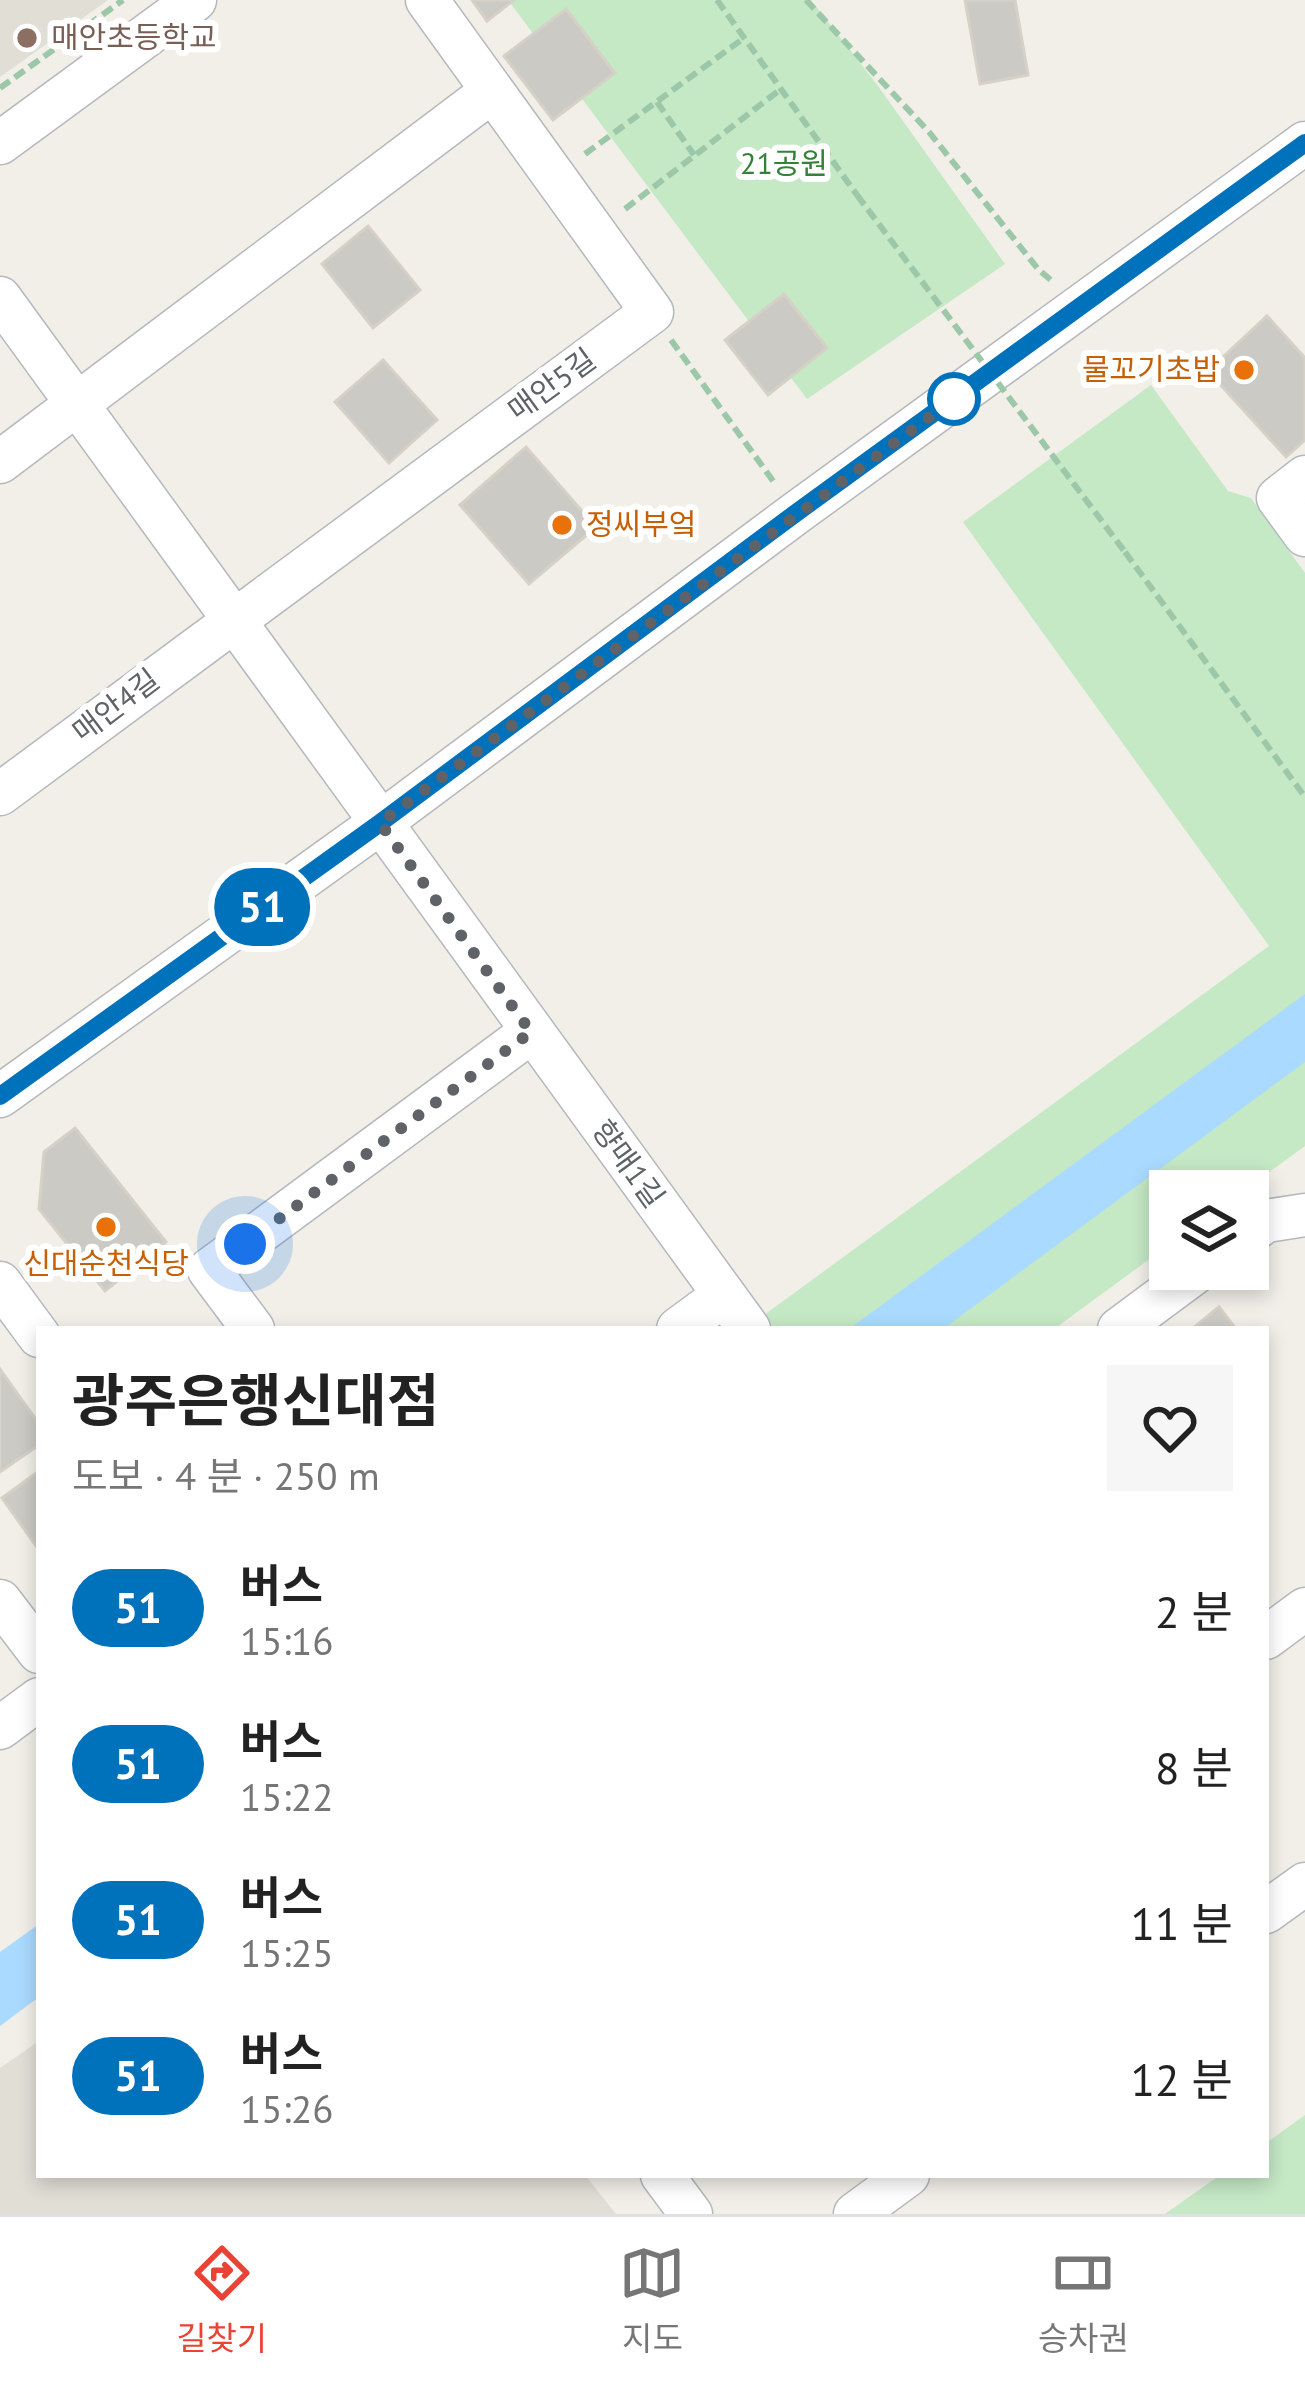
<!DOCTYPE html>
<html lang="ko">
<meta charset="utf-8">
<style>
body{margin:0;font-family:"PT Sans","Noto Sans KR",sans-serif;background:#f6f6f6;color:#222;height:100vh;display:flex;flex-direction:column;font-size:45px;white-space:nowrap}
*{box-sizing:border-box;margin:0}
p{font-size:39px;color:#767676}
.icon{flex:none;width:66px;height:66px;fill:none;stroke:currentColor;stroke-width:2;stroke-linecap:round;stroke-linejoin:round}
.map{position:relative;flex:1;overflow:hidden}
.side{position:absolute;left:36px;top:1326px;width:1233px;height:852px;display:flex;flex-direction:column;background:#fff;border-radius:0px;box-shadow:0 6px 18px #0003}
.side>*{flex:none}
.badge{padding:0 24px;border-radius:39px;font-size:42px;line-height:78px}
.buttons{position:absolute;left:1149px;top:1170px;display:grid;gap:24px}
.buttons a{display:grid;place-items:center;width:120px;height:120px;border-radius:0px;background:#fff;box-shadow:0 6px 18px #0003;font-size:60px}
.you{position:absolute;width:60px;height:60px;margin:-30px;border:9px solid #fff;border-radius:50%;background:#1a73e8;box-shadow:0 0 0 18px #1a73e833}
.map>.badge{position:absolute;translate:-50% -50%;box-shadow:0 0 0 6px #fff}
.round{display:grid;place-items:center;flex:none;width:126px;height:126px;border-radius:0px;background:#f6f6f6}
.headline{display:flex;align-items:center;justify-content:space-between;height:204px;padding:0 36px}
h1{font-size:57px;font-weight:700;line-height:90px}
ul{padding:0;list-style:none}
li{display:flex;align-items:center;gap:36px;height:156px;padding:0 36px}
li div{flex:1}
li b{display:block;font-size:45px}
li em{font-style:normal}
li .badge{min-width:132px;font-weight:700;text-align:center}
.tabs{display:flex;justify-content:space-around;align-items:center;height:168px;border-top:3px solid #e0e0e0;background:#fff;font-size:33px;color:#767676}
.tabs a{display:grid;justify-items:center;gap:6px}
.tabs .on{color:#ea4335}
.map>svg:first-child{display:block}
</style>
<div class="map">
<svg width="1305" height="2214" viewBox="0 0 1305 2214">
<rect width="100%" height="100%" fill="#f1efe8"/>
<g fill="#e1ded6">
<path d="M 0,0 L 108,0 L 0,77 Z"/>
<path d="M 39,2041 L 39,2175 L 585,2175 L 616,2214 L 0,2214 L 0,2068 Z"/>
</g>
<g fill="#c5e8c5">
<path d="M 508,0 L 811,0 L 878,86 L 1005,264 L 807,399 Z"/>
<path d="M 1151,385 L 1228,491 L 1251,498 L 1305,573 L 1305,1146 L 1243,1191 L 1170,1191 L 1170,1244 L 1054,1329 L 745,1329 L 1269,946 L 963,522 Z"/>
<path d="M 1305,2115 L 1305,2214 L 1165,2214 L 1220,2175 L 1266,2175 L 1266,2143 Z"/>
</g>
<g fill="#aadaff">
<path d="M 1305,994 L 1305,1062 L 943,1329 L 849,1329 Z"/>
<path d="M 39,1924 L 39,1997 L 0,2026 L 0,1952 Z"/>
</g>
<g fill="#cccac5" stroke="#d6d1c6" stroke-width="3">
<path d="M 472,0 L 514,0 L 487,21 Z"/>
<path d="M 965,0 L 1015,0 L 1028,75 L 980,84 Z"/>
<path d="M 566,9 L 615,73 L 553,120 L 504,56 Z"/>
<path d="M 368,226 L 420,290 L 373,328 L 322,264 Z"/>
<path d="M 784,294 L 827,348 L 768,395 L 725,340 Z"/>
<path d="M 1267,316 L 1305,358 L 1305,440 L 1286,457 L 1208,371 Z"/>
<path d="M 383,360 L 437,420 L 389,463 L 335,402 Z"/>
<path d="M 526,447 L 596,527 L 529,584 L 460,505 Z"/>
<path d="M 75,1128 L 166,1242 L 105,1291 L 39,1209 L 44,1152 Z"/>
<path d="M 1219,1307 L 1236,1329 L 1192,1329 Z"/>
<path d="M 0,1369 L 39,1424 L 39,1445 L 0,1472 Z"/>
<path d="M 39,1471 L 39,1550 L 2,1498 Z"/>
</g>
<g fill="none" stroke-linecap="round" stroke-linejoin="round">
<g stroke="#b5b8bc" stroke-width="45">
<g id="minor">
<path d="M 0,143 L 195,0"/>
<path d="M 0,298 L 749,1329"/>
<path d="M 0,462 L 491,92"/>
<path d="M 1305,477 L 1278,498 L 1305,535"/>
<path d="M 0,794 L 652,312 L 427,0"/>
<path d="M 0,1096 L 380,823 L 796,513 L 1305,143"/>
<path d="M 1248,1234 L 1266,1221 L 1305,1215"/>
<path d="M 0,1283 L 39,1336"/>
<path d="M 253,1329 L 209,1270 L 531,1032"/>
<path d="M 678,1329 L 724,1295"/>
<path d="M 1119,1329 L 1200,1269"/>
<path d="M 0,1601 L 39,1652"/>
<path d="M 1266,1638 L 1305,1609"/>
<path d="M 0,1728 L 39,1699"/>
<path d="M 1266,1912 L 1305,1884"/>
<path d="M 662,2175 L 691,2214"/>
<path d="M 855,2214 L 908,2175"/>
</g>
</g>
<g stroke="#9cc7a9" stroke-width="6" stroke-dasharray="12 6" stroke-linecap="butt">
<path d="M 717,0 L 857,195"/>
<path d="M 806,0 L 929,132 L 1038,269 L 1052,281"/>
<path d="M 0,88 L 123,0"/>
<path d="M 657,102 L 694,155"/>
<path d="M 585,154 L 744,38"/>
<path d="M 625,209 L 781,89"/>
<path d="M 671,340 L 776,485"/>
<path d="M 1125,552 L 1305,797"/>
</g>
<use href="#minor" stroke="#fff" stroke-width="42"/>
<path stroke="#9cc7a9" stroke-width="6" stroke-dasharray="12 6" stroke-linecap="butt" d="M 857,195 L 1125,552"/>
</g>
<g fill="none" stroke-linecap="round" stroke-linejoin="round">
<g stroke="#fff" stroke-width="27">
<path id="line" d="M 0,1096 L 380,823 L 796,513 L 1305,143"/>
</g>
<use href="#line" stroke="#0072bc" stroke-width="18"/>
<path stroke="#5f6368" stroke-width="12" stroke-dasharray="0 21.6" d="M 245,1244 L 531,1032 L 380,823 L 954,399"/>
</g>
<circle fill="#8d6e63" stroke="#fff" stroke-width="4.5" cx="27" cy="38" r="12"/>
<g fill="#e8710a" stroke="#fff" stroke-width="4.5">
<circle cx="1244" cy="370" r="12"/>
<circle cx="562" cy="525" r="12"/>
<circle cx="106" cy="1227" r="12"/>
</g>
<circle fill="#fff" stroke="#0072bc" stroke-width="6" cx="954" cy="399" r="24"/>
<g text-anchor="middle" stroke-width="12" stroke-linejoin="round" paint-order="stroke">
<g font-size="30" fill="#785e54" stroke="#fff" text-anchor="start">
<text x="51" y="48">매안초등학교</text>
</g>
<g font-size="30" fill="#348238" stroke="#fff">
<text x="784" y="174">21공원</text>
</g>
<g font-size="30" fill="#c56008" stroke="#fff" text-anchor="end">
<text x="1220" y="380">물꼬기초밥</text>
<text x="586" y="535" text-anchor="start">정씨부엌</text>
<text x="106" y="1274" text-anchor="middle">신대순천식당</text>
</g>
<g font-size="30" fill="#5f6368" stroke="#fff">
<text transform="translate(552 385) rotate(-36)" y="10">매안5길</text>
<text transform="translate(116 706) rotate(-37)" y="10">매안4길</text>
<text transform="translate(628 1164) rotate(54)" y="10">향매1길</text>
</g>
</g>
</svg>
<div class="buttons">
<a><svg class="icon" aria-label="layers" viewBox="0 0 24 24"><path d="M12 4l9 5-9 5-9-5zM3 14l9 5 9-5"/></svg></a>
</div>
<div class="you" style="left:245px;top:1244px"></div>
<b class="badge" style="left:262px;top:907px;background:#0072bc;color:#fff">51</b>
<section class="side">
<div class="headline"><div><h1>광주은행신대점</h1><p>도보 · 4 분 · 250 m</p></div><a class="round"><svg class="icon" aria-label="heart" viewBox="0 0 24 24"><path d="M12 20l-8-8c-3-5 5-10 8-4 3-6 11-1 8 4z"/></svg></a></div>
<ul>
<li><span class="badge" style="background:#0072bc;color:#fff">51</span><div><b>버스</b><p>15:16</p></div><em>2 분</em></li>
<li><span class="badge" style="background:#0072bc;color:#fff">51</span><div><b>버스</b><p>15:22</p></div><em>8 분</em></li>
<li><span class="badge" style="background:#0072bc;color:#fff">51</span><div><b>버스</b><p>15:25</p></div><em>11 분</em></li>
<li><span class="badge" style="background:#0072bc;color:#fff">51</span><div><b>버스</b><p>15:26</p></div><em>12 분</em></li>
</ul>
</section>
</div>
<nav class="tabs">
<a class="on"><svg class="icon" aria-label="directions" viewBox="0 0 24 24"><path d="M12 3l9 9-9 9-9-9zM9 14v-3h6M13 9l2 2-2 2"/></svg>길찾기</a>
<a><svg class="icon" aria-label="map" viewBox="0 0 24 24"><path d="M3 6l6-2 6 2 6-2v14l-6 2-6-2-6 2zM9 4v14M15 6v14"/></svg>지도</a>
<a><svg class="icon" aria-label="tickets" viewBox="0 0 24 24"><path d="M3 7h18v10H3zM15 7v10"/></svg>승차권</a>
</nav>
